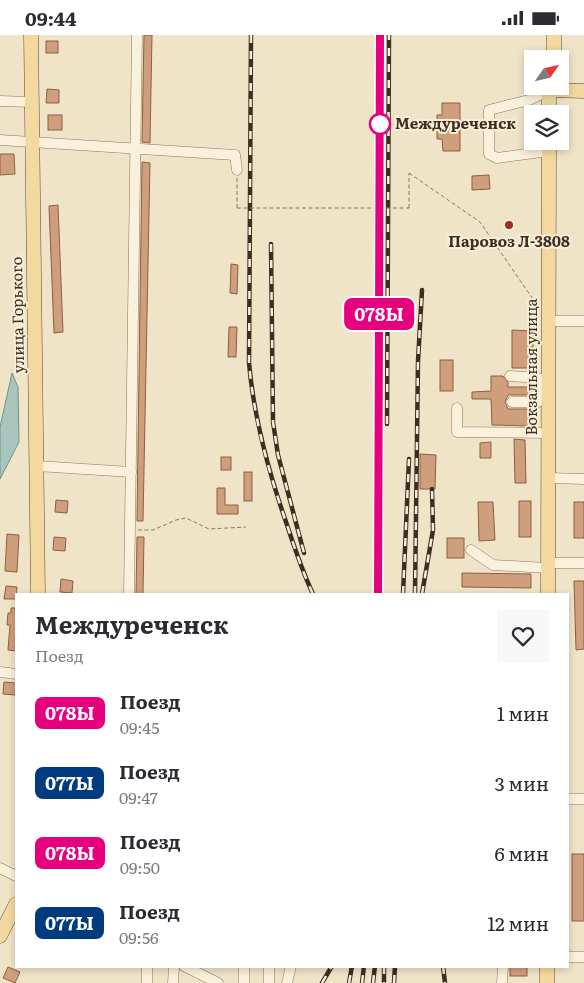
<!DOCTYPE html>
<html lang="ru">
<meta charset="utf-8">
<style>
body{margin:0;font-family:Literata,serif;background:#f7f7f7;color:#2b2b33;height:100vh;display:flex;flex-direction:column;font-size:19px;white-space:nowrap}
*{box-sizing:border-box;margin:0}
p{font-size:16px;color:#7c7c81}
.icon{flex:none;width:28px;height:28px;fill:none;stroke:currentColor;stroke-width:2;stroke-linecap:round;stroke-linejoin:round}
.map{position:relative;flex:1;overflow:hidden}
.side{position:absolute;left:15px;top:558px;width:554px;height:375px;display:flex;flex-direction:column;background:#fff;border-radius:0px;box-shadow:0 2px 8px #0003}
.side>*{flex:none}
.badge{padding:0 10px;border-radius:8px;font-size:18px;line-height:32px}
.needle{width:32px;rotate:56deg}
.tools{position:absolute;left:524px;top:15px;display:grid;gap:10px}
.tools a{display:grid;place-items:center;width:45px;height:45px;border-radius:0px;background:#fff;box-shadow:0 2px 8px #0003;font-size:25px}
.map>.badge{position:absolute;translate:-50% -50%;box-shadow:0 0 0 2px #fff}
.round{display:grid;place-items:center;flex:none;width:52px;height:52px;border-radius:0px;background:#f7f7f7}
.headline{display:flex;align-items:center;justify-content:space-between;height:85px;padding:0 20px}
h1{font-size:24px;font-weight:700;line-height:38px}
ul{padding:0;list-style:none}
li{display:flex;align-items:center;gap:15px;height:70px;padding:0 20px}
li div{flex:1}
li b{display:block;font-size:19px}
li em{font-style:normal}
li .badge{min-width:55px;font-weight:700;text-align:center}
.status{display:flex;justify-content:space-between;align-items:center;height:35px;padding:0 25px;background:#fff;direction:ltr}
.status svg{height:14px;fill:currentColor}
.map>svg:first-child{display:block}
</style>
<div class="status"><b>09:44</b><svg viewBox="0 0 49 12"><path d="M0 12V9h3v3zM5 12V6h3v6zM10 12V3h3v9zM15 12V0h3v12zM26 1h20v11H26zM47 4h2v5h-2z"/></svg></div>
<div class="map">
<svg width="584" height="948" viewBox="0 0 584 948">
<rect width="100%" height="100%" fill="#f0e4c8"/>
<path fill="#a9c4bc" stroke="#6f938a" d="M 12,338 L 18,352 L 19,407 L 0,444 L 0,392 Z"/>
<g fill="#cf9f7d" stroke="#8d5f41">
<path d="M 144,0 L 152,0 L 150,108 L 142,107 Z"/>
<rect x="46" y="6" width="12" height="12"/>
<path d="M 47,54 L 59,55 L 59,68 L 46,68 Z"/>
<path d="M 442,68 L 460,68 L 460,116 L 443,116 L 442,104 L 437,104 L 437,80 L 442,80 Z"/>
<rect x="48" y="80" width="14" height="15"/>
<path d="M 0,119 L 14,119 L 15,139 L 0,140 Z"/>
<path d="M 142,127 L 150,128 L 143,486 L 137,486 Z"/>
<path d="M 489,140 L 490,154 L 472,155 L 472,141 Z"/>
<path d="M 58,170 L 63,297 L 54,298 L 49,171 Z"/>
<path d="M 231,229 L 238,230 L 237,259 L 230,258 Z"/>
<path d="M 229,292 L 237,292 L 236,322 L 228,322 Z"/>
<path d="M 512,295 L 533,296 L 533,327 L 528,327 L 528,333 L 512,333 Z"/>
<rect x="440" y="325" width="13" height="31"/>
<path d="M 491,341 L 503,341 L 508,347 L 508,352 L 531,352 L 531,360 L 508,360 L 505,367 L 508,374 L 530,374 L 530,391 L 492,390 L 491,364 L 472,364 L 472,357 L 491,356 Z"/>
<path d="M 514,404 L 525,405 L 526,448 L 515,448 Z"/>
<path d="M 491,407 L 491,423 L 480,423 L 480,408 Z"/>
<path d="M 420,419 L 436,420 L 435,454 L 420,454 Z"/>
<rect x="221" y="422" width="10" height="13"/>
<rect x="244" y="437" width="8" height="29"/>
<path d="M 217,453 L 225,453 L 225,470 L 238,470 L 238,479 L 217,479 Z"/>
<path d="M 56,465 L 68,466 L 67,478 L 55,477 Z"/>
<rect x="519" y="466" width="12" height="36"/>
<path d="M 478,467 L 493,467 L 495,505 L 479,506 Z"/>
<rect x="574" y="467" width="10" height="36"/>
<path d="M 7,499 L 19,500 L 17,537 L 5,536 Z"/>
<path d="M 54,502 L 66,503 L 65,516 L 53,515 Z"/>
<path d="M 137,502 L 144,502 L 143,559 L 136,559 Z"/>
<rect x="447" y="503" width="17" height="20"/>
<path d="M 462,538 L 531,539 L 531,553 L 462,552 Z"/>
<path d="M 61,544 L 73,546 L 72,558 L 60,557 Z"/>
<path d="M 574,546 L 584,546 L 584,614 L 576,615 Z"/>
<path d="M 6,551 L 17,552 L 16,564 L 4,564 Z"/>
<path d="M 11,573 L 16,573 L 16,616 L 8,615 L 10,590 L 7,590 L 8,578 L 11,578 Z"/>
<path d="M 4,647 L 16,648 L 15,660 L 3,659 Z"/>
<rect x="572" y="819" width="12" height="67"/>
<rect x="510" y="931" width="17" height="10"/>
<path d="M 8,932 L 20,937 L 15,948 L 3,943 Z"/>
</g>
<g fill="none" stroke-linecap="round" stroke-linejoin="round">
<g stroke="#8d765c" stroke-width="11">
<g id="minor">
<path d="M 0,66 L 31,67"/>
<path d="M 0,105 L 235,120 L 237,135"/>
<path d="M 549,116 L 497,123 L 489,119 L 489,75 L 529,65 L 549,55"/>
<path d="M 548,286 L 584,286"/>
<path d="M 510,341 L 538,343 L 538,362 L 548,362"/>
<path d="M 512,367 L 538,367 L 538,362"/>
<path d="M 457,373 L 457,397 L 548,398"/>
<path d="M 37,431 L 131,437"/>
<path d="M 548,443 L 584,444"/>
<path d="M 471,515 L 493,530 L 548,533"/>
<path d="M 548,528 L 584,528"/>
<path d="M 129,559 L 137,0"/>
<path d="M 0,637 L 16,639"/>
<path d="M 568,764 L 584,764"/>
<path d="M 0,833 L 16,841"/>
<path d="M 568,922 L 584,922"/>
<path d="M 184,931 L 218,948"/>
<path d="M 147,948 L 147,931"/>
<path d="M 173,948 L 174,931"/>
<path d="M 244,948 L 244,931"/>
<path d="M 269,948 L 269,931"/>
<path d="M 287,948 L 291,931"/>
<path d="M 502,948 L 503,931"/>
</g>
</g>
<g stroke="#5b4430" stroke-width="15">
<g id="major">
<path d="M 31,0 L 38,559"/>
<path d="M 554,24 L 554,0"/>
<path d="M 549,55 L 584,56"/>
<path d="M 549,79 L 549,51"/>
<path d="M 548,559 L 549,106"/>
<path d="M 0,901 L 16,869"/>
<path d="M 547,948 L 547,931"/>
</g>
</g>
<g stroke="#8d765c" stroke-width="1" stroke-dasharray="4 2.5" stroke-linecap="butt">
<path d="M 409,138 L 480,187 L 537,270"/>
<path d="M 384,140 L 384,173"/>
<path d="M 237,173 L 237,143"/>
<path d="M 409,173 L 409,138"/>
<path d="M 138,495 L 153,495 L 176,485 L 186,483 L 209,494 L 246,492"/>
</g>
<use href="#minor" stroke="#faf1dc" stroke-width="10"/>
<use href="#major" stroke="#f3d9a0" stroke-width="14"/>
<g stroke="#3d2e20" stroke-width="4.5">
<g id="rail">
<path d="M 251,0 L 249,328 C 254,384 268,435 286,487 C 294,511 302,536 313,559"/>
<path d="M 271,209 L 273,387 L 278,420 L 304,518"/>
<path d="M 387,389 L 389,0"/>
<path d="M 378,559 L 380,0"/>
<path d="M 403,559 L 409,424"/>
<path d="M 415,559 L 418,326 L 422,255"/>
<path d="M 422,559 L 433,495 L 432,454"/>
<path d="M 384,931 L 384,948"/>
<path d="M 443,931 L 445,948"/>
<path d="M 322,948 L 332,931"/>
<path d="M 349,948 L 352,931"/>
<path d="M 362,948 L 364,931"/>
<path d="M 373,948 L 375,931"/>
<path d="M 394,948 L 395,931"/>
</g>
</g>
<use href="#rail" stroke="#f7eed8" stroke-width="2.5" stroke-dasharray="8" stroke-linecap="butt"/>
<path stroke="#8d765c" stroke-width="1" stroke-dasharray="4 2.5" stroke-linecap="butt" d="M 237,173 L 409,173"/>
</g>
<g fill="none" stroke-linecap="round" stroke-linejoin="round">
<g stroke="#fff" stroke-width="11">
<path id="line" d="M 378,559 L 380,0"/>
</g>
<use href="#line" stroke="#e6007e" stroke-width="8"/>
</g>
<circle fill="#fff" stroke="#e6007e" stroke-width="2.5" cx="380" cy="89" r="10"/>
<circle fill="#9e2a2b" stroke="#f7eed8" stroke-width="2" cx="509" cy="190" r="5"/>
<g text-anchor="middle" stroke-width="4" stroke-linejoin="round" paint-order="stroke">
<g font-size="15" font-weight="bold" fill="#3d2e20" stroke="#f7eed8" text-anchor="start">
<text x="395" y="94">Междуреченск</text>
</g>
<g font-size="15" font-weight="bold" fill="#3d2e20" stroke="#f7eed8">
<text x="509" y="212">Паровоз Л-3808</text>
</g>
<g font-size="15" fill="#3d2e20" stroke="#f7eed8">
<text transform="translate(18 280) rotate(-91)" y="5">улица Горького</text>
<text transform="translate(532 332) rotate(-90)" y="5">Вокзальная улица</text>
</g>
</g>
</svg>
<div class="tools">
<a><svg class="needle" viewBox="-14 -14 28 28"><path d="M0-13l5 13h-10z" fill="#e53935"/><path d="M0 13l5-13h-10z" fill="#7c7c81"/></svg></a>
<a><svg class="icon" aria-label="layers" viewBox="0 0 24 24"><path d="M12 4l9 5-9 5-9-5zM3 14l9 5 9-5"/></svg></a>
</div>
<b class="badge" style="left:379px;top:279px;background:#e6007e;color:#fff">078Ы</b>
<section class="side">
<div class="headline"><div><h1>Междуреченск</h1><p>Поезд</p></div><a class="round"><svg class="icon" aria-label="heart" viewBox="0 0 24 24"><path d="M12 20l-8-8c-3-5 5-10 8-4 3-6 11-1 8 4z"/></svg></a></div>
<ul>
<li><span class="badge" style="background:#e6007e;color:#fff">078Ы</span><div><b>Поезд</b><p>09:45</p></div><em>1 мин</em></li>
<li><span class="badge" style="background:#003b80;color:#fff">077Ы</span><div><b>Поезд</b><p>09:47</p></div><em>3 мин</em></li>
<li><span class="badge" style="background:#e6007e;color:#fff">078Ы</span><div><b>Поезд</b><p>09:50</p></div><em>6 мин</em></li>
<li><span class="badge" style="background:#003b80;color:#fff">077Ы</span><div><b>Поезд</b><p>09:56</p></div><em>12 мин</em></li>
</ul>
</section>
</div>
